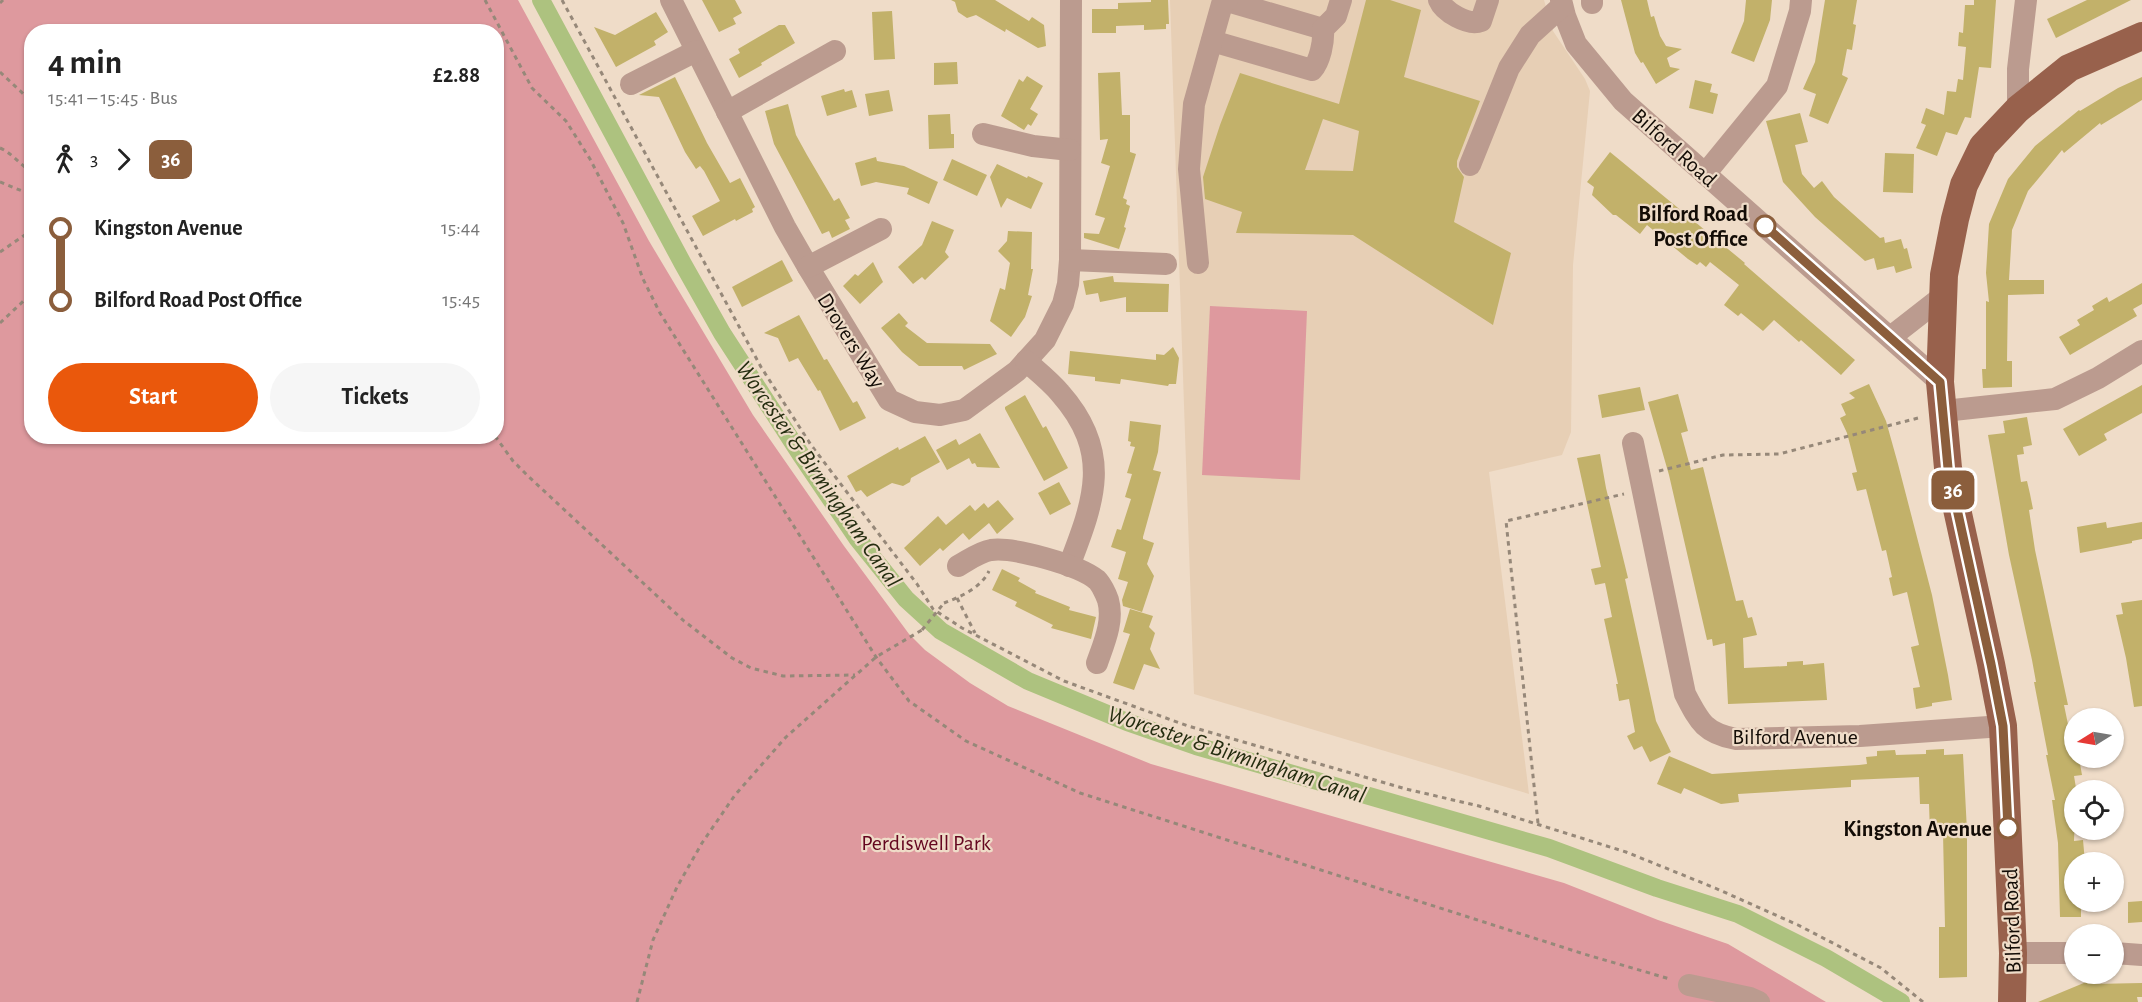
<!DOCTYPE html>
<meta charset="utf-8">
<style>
body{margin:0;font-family:"Alegreya Sans",sans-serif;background:#f6f6f6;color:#222;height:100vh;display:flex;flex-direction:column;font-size:22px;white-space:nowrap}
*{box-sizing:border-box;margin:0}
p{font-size:20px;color:#767676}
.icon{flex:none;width:33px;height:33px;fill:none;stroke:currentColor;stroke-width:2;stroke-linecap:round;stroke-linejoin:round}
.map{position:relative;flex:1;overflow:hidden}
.details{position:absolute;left:24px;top:24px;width:480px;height:420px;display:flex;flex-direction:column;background:#fff;border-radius:24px;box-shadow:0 2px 4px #0004}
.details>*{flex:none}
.badge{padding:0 12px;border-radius:9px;font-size:21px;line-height:39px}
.needle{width:39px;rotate:259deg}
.buttons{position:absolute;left:2064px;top:708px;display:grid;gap:12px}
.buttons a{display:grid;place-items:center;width:60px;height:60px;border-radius:50%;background:#fff;box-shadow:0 2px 4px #0004;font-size:30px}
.map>.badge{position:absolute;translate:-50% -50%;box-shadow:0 0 0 3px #fff}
.legs{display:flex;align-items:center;gap:9px;height:66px;padding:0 24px;font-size:20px}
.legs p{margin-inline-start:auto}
.summary{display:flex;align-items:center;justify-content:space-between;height:102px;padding:0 24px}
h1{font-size:33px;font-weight:700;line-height:45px}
.primary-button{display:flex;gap:12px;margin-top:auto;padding:12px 24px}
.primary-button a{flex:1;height:69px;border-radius:36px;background:#ea580c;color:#fff;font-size:24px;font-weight:700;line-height:69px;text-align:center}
.primary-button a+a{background:#f6f6f6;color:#222}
ul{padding:0 24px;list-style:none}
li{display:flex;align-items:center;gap:21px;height:72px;font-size:22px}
li i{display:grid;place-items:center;width:9px;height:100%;margin:0 8px;background:currentColor}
li i::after{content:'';width:15px;height:15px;margin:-8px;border:4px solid;border-radius:50%;background:#fff}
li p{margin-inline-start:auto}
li:first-child i{background:linear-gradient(#0000 50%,currentColor 0)}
li:last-child i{background:linear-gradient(currentColor 50%,#0000 0)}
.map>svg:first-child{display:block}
</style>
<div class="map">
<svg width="2142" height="1002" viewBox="0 0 2142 1002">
<rect width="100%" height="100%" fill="#efdcc8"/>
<path fill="#e7cfb5" d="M 1170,0 L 1544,0 L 1553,31 L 1585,79 L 1590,91 L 1573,265 L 1571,432 L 1562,455 L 1489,472 L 1529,794 L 1194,694 Z"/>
<g fill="#de999e" fill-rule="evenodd">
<path d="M 0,0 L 518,0 L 649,241 L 753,415 L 844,546 L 909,634 L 925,650 L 970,683 L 1008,706 L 1151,764 L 1564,883 L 1658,920 L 1728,944 L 1826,1002 L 0,1002 ZM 32,32 L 496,32 L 496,436 L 32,436 Z"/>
<path d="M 1210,306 L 1307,311 L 1300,480 L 1202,475 Z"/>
</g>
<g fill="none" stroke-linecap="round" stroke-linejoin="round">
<path stroke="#adc27f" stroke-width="18" d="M 541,0 L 683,264 L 722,333 L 801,455 L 857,538 L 906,599 L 941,631 L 1028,681 L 1127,722 L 1196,746 L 1549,848 L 1657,888 L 1738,914 L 1826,958 L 1901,1002"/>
</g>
<g fill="#c2b16a" fill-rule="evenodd">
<path d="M 702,0 L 735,0 L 742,13 L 733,18 L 736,24 L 719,32 Z"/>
<path d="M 951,0 L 995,0 L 1029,21 L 1032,17 L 1044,25 L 1046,46 L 1038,48 L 1006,29 L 1005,32 L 976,15 L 967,18 L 958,12 L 955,2 Z"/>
<path d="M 1151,0 L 1168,0 L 1169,24 L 1166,24 L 1166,29 L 1144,30 L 1144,25 L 1116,26 L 1116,33 L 1092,33 L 1092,9 L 1118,9 L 1118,3 L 1151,2 Z"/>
<path d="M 1366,0 L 1390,0 L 1421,10 L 1404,77 L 1480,101 L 1457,161 L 1457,167 L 1464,177 L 1454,222 L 1511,253 L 1493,325 L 1353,235 L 1236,233 L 1242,212 L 1205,199 L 1203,177 L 1220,125 L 1240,73 L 1339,104 ZM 1323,119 L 1359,131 L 1353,171 L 1305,170 Z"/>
<path d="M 1621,0 L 1647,0 L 1651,17 L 1654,16 L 1660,36 L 1666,46 L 1682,49 L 1667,58 L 1670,67 L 1680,69 L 1656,84 L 1643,62 L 1641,63 L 1635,53 Z"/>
<path d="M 1746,0 L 1772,0 L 1770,20 L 1754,62 L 1731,53 L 1744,21 Z"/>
<path d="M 1825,0 L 1857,0 L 1853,24 L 1856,25 L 1852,50 L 1847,49 L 1842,75 L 1848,78 L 1828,124 L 1809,116 L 1816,94 L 1803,89 L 1815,62 Z"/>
<path d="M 1974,0 L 1996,0 L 1991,68 L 1979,67 L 1971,118 L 1965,117 L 1957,135 L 1946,132 L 1937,156 L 1916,148 L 1926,125 L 1921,123 L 1926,108 L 1944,115 L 1947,91 L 1956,92 L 1958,79 L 1963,80 L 1966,47 L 1958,46 L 1959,32 L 1963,33 L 1965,5 L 1974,5 Z"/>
<path d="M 2087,0 L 2131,0 L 2056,38 L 2047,19 Z"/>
<path d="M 892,11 L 895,59 L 874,60 L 872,12 Z"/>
<path d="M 656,12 L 668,32 L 654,41 L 656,45 L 616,67 L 594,27 L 615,35 Z"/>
<path d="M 779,25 L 785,25 L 795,43 L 761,63 L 762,65 L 739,78 L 729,59 L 740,53 L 738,49 Z"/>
<path d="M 957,62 L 958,84 L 934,85 L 934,63 Z"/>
<path d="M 1120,72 L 1122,115 L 1130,115 L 1130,152 L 1136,154 L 1123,198 L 1127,200 L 1126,204 L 1130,206 L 1124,227 L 1126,228 L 1119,249 L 1084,238 L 1084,233 L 1099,234 L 1105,218 L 1095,215 L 1110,166 L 1101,163 L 1108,139 L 1100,140 L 1098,73 Z"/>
<path d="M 1027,76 L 1043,86 L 1030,109 L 1038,114 L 1031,126 L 1028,124 L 1024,130 L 1001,116 L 1019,79 L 1023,82 Z"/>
<path d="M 675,77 L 707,143 L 730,183 L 740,178 L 755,207 L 752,209 L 753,212 L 736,221 L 735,219 L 703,236 L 692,216 L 720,201 L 704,171 L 700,166 L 696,169 L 685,152 L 659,97 L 639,95 Z"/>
<path d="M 2142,77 L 2142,100 L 2101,125 L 2100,123 L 2064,153 L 2062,150 L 2028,191 L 2012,230 L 2009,280 L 2044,280 L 2044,294 L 2008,295 L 2007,361 L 2012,361 L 2012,387 L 1983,388 L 1982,369 L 1986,369 L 1986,301 L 1989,302 L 1986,273 L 1989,224 L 2008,179 L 2035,146 L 2079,110 L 2080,111 L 2118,88 Z"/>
<path d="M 1695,80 L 1712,84 L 1710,92 L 1718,94 L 1713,114 L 1689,108 Z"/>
<path d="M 844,89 L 845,92 L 852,90 L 857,107 L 827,116 L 821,96 Z"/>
<path d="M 889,90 L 893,111 L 869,116 L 865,94 Z"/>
<path d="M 788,104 L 796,135 L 807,155 L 834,201 L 839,198 L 850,218 L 845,220 L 850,229 L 832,238 L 829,231 L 822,234 L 774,144 L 765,111 Z"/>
<path d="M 1800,113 L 1808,142 L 1795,145 L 1802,174 L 1814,188 L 1822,181 L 1834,197 L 1880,238 L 1884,237 L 1885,243 L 1901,239 L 1904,249 L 1907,248 L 1912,268 L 1896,273 L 1894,266 L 1877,270 L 1874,258 L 1865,261 L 1815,217 L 1783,182 L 1766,121 Z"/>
<path d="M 950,114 L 951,134 L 954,134 L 954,148 L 929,149 L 928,115 Z"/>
<path d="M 1610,152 L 1745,263 L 1744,264 L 1855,360 L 1841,375 L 1801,340 L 1799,342 L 1774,320 L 1763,331 L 1741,313 L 1738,316 L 1724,305 L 1739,285 L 1710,262 L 1706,267 L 1700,262 L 1697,265 L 1688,259 L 1647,225 L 1640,234 L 1616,215 L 1613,215 L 1592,195 L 1594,187 L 1587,182 Z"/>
<path d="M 1885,153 L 1914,154 L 1913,193 L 1883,192 Z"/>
<path d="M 876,157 L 877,161 L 904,166 L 938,182 L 929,204 L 907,194 L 909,188 L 876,182 L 861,186 L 855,163 Z"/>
<path d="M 952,159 L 987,175 L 977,196 L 943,180 Z"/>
<path d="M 997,164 L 1027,178 L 1028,176 L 1043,183 L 1031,209 L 1007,198 L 1001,208 L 990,177 Z"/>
<path d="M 932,221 L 954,230 L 945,252 L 949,257 L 925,280 L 922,277 L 913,284 L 898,267 L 922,245 Z"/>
<path d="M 1008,231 L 1032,232 L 1031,269 L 1033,269 L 1028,295 L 1032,296 L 1025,317 L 1011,337 L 990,321 L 1000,288 L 1005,290 L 1010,263 L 998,251 L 1007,241 Z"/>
<path d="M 782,260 L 793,281 L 742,307 L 732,287 Z"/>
<path d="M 873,262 L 883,282 L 860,304 L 843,286 L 855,274 L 858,276 Z"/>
<path d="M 1113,276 L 1114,282 L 1169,284 L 1168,312 L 1126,312 L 1126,297 L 1100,302 L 1098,293 L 1086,295 L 1083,281 Z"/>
<path d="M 2142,283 L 2142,304 L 2133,309 L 2137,316 L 2070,355 L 2059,337 L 2080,325 L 2077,320 L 2094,310 L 2092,306 L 2107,297 L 2109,302 Z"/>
<path d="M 899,313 L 908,323 L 905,326 L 927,343 L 990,344 L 997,354 L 964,370 L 962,366 L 919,366 L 902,352 L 881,328 Z"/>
<path d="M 799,315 L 824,360 L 827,359 L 853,403 L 857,401 L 866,418 L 840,431 L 820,390 L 818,391 L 798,358 L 789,362 L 778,338 L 764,333 Z"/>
<path d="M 1173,347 L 1179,358 L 1176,384 L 1169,384 L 1168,386 L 1121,379 L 1120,384 L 1095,381 L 1095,377 L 1068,374 L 1070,351 L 1156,360 L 1156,354 L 1164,355 Z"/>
<path d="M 1869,384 L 1886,421 L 1898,464 L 1932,595 L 1948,675 L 1952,700 L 1932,703 L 1932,706 L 1916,709 L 1913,688 L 1920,687 L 1911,647 L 1919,645 L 1907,592 L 1893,596 L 1889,578 L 1892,577 L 1886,550 L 1882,551 L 1866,489 L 1857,491 L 1852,473 L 1857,472 L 1847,433 L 1840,418 L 1846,415 L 1841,404 L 1855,398 L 1849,393 Z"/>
<path d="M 2142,385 L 2142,413 L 2104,434 L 2107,440 L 2079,456 L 2063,429 Z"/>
<path d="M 1640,387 L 1645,410 L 1602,418 L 1598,395 Z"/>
<path d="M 1678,394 L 1688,431 L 1681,433 L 1691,470 L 1703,467 L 1736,601 L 1743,600 L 1748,618 L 1752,617 L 1757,635 L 1743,638 L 1744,668 L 1787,666 L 1787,662 L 1803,661 L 1803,665 L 1824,663 L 1827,700 L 1728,704 L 1725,643 L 1713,646 L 1712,639 L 1707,640 L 1669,475 L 1648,402 Z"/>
<path d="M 1025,395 L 1043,428 L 1046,426 L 1068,468 L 1044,481 L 1005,409 L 1005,407 Z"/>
<path d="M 2027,417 L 2032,445 L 2023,447 L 2024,454 L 2017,455 L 2021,482 L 2027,481 L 2030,494 L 2033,509 L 2029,510 L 2035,550 L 2068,705 L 2064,705 L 2070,734 L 2074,733 L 2074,758 L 2079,758 L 2082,775 L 2074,776 L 2076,788 L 2074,841 L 2083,840 L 2085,862 L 2074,862 L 2074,902 L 2081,902 L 2081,917 L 2060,917 L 2058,843 L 2052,800 L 2055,800 L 2046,755 L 2048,755 L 2034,682 L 2036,682 L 2032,660 L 2009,555 L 1988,435 L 2005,433 L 2003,421 Z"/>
<path d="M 1130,421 L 1161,425 L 1158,452 L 1153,470 L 1161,472 L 1143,537 L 1143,539 L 1154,543 L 1147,564 L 1154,576 L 1142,612 L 1123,606 L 1122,600 L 1128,582 L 1118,579 L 1126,552 L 1111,547 L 1117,529 L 1121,530 L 1131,499 L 1125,497 L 1132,474 L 1127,473 L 1135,447 L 1130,446 L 1131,442 L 1128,441 Z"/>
<path d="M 980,433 L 1000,468 L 977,467 L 975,463 L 972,464 L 969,458 L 947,470 L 936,450 L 956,439 L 959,445 Z"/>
<path d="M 925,436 L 940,462 L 911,478 L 910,482 L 903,486 L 892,483 L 867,497 L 861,490 L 856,492 L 847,476 L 898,447 L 899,450 Z"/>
<path d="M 1600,454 L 1606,488 L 1628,578 L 1625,579 L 1656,721 L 1671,752 L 1650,762 L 1642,746 L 1634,750 L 1627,736 L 1635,732 L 1629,699 L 1619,701 L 1616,684 L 1618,684 L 1604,619 L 1612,617 L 1605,583 L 1595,585 L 1591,569 L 1601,567 L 1577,458 Z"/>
<path d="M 1059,482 L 1071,504 L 1050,515 L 1038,493 Z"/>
<path d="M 998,500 L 1014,519 L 997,534 L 989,523 L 969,540 L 963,533 L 943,551 L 940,548 L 920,566 L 904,548 L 938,516 L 946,525 L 970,505 L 975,511 L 984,503 L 988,508 Z"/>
<path d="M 2106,522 L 2107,528 L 2142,522 L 2142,539 L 2132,541 L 2132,543 L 2080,553 L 2077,527 Z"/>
<path d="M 1002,569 L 1020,578 L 1018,581 L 1036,591 L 1035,593 L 1070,607 L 1069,610 L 1096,617 L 1091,639 L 1051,628 L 1053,625 L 1015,606 L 1017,602 L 992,590 Z"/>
<path d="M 2142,600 L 2142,706 L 2134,707 L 2126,658 L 2116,615 L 2123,614 L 2121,603 Z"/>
<path d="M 1130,609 L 1153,616 L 1149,627 L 1155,633 L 1150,649 L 1160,669 L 1144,664 L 1134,690 L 1113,683 L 1130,634 L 1123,632 Z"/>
<path d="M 1944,749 L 1944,755 L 1963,754 L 1967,831 L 1967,977 L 1939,978 L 1939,927 L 1945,927 L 1943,833 L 1930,833 L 1929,804 L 1920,804 L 1919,777 L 1851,780 L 1851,787 L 1738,794 L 1739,802 L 1721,804 L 1684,788 L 1681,794 L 1657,784 L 1669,756 L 1712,774 L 1859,765 L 1867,764 L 1866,757 L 1877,756 L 1877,751 L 1895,750 L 1896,755 L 1926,754 L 1926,750 Z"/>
<path d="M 2142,901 L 2142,922 L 2128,923 L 2128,902 Z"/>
<path d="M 2091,980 L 2093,984 L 2142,983 L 2142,997 L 2137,997 L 2138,1002 L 2038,1002 Z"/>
</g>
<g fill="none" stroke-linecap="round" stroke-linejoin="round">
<g stroke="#968879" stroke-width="3" stroke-dasharray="4.5 4.5" stroke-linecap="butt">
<path d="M 485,0 L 532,88 L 566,121 L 590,159 L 623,223 L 643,279 L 660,313 L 876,657 L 909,701 L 966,741 L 1080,793 L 1584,954 L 1670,979"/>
<path d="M 562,0 L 761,367 L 811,445 L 917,584 L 933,609 L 962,628 L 1064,681 L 1188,726 L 1406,789 L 1479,806 L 1626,852 L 1715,888 L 1798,925 L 1881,968 L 1923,1002"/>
<path d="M 0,3 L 3,0"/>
<path d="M 0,72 L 32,102"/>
<path d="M 0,148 C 12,153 20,165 32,172"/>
<path d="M 0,182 L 32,195"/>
<path d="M 0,252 L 32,230"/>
<path d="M 0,323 L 32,293"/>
<path d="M 495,436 L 513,461 L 528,476 L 684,621 L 732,658 L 751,668 L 783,676 L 855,675"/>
<path d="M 1659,471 L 1723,455 L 1779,454 L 1922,417"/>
<path d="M 957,598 L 975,633"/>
<path d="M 944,603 C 960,597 981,588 989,571"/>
<path d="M 1538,823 L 1506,521 L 1624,494"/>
<path d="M 637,1002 L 653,940 L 677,887 L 702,843 L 735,795 L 786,737 L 876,657 L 922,630"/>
</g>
<g stroke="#bb9b8f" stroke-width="22">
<path d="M 671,0 L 785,227 L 808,267 L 889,400 L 915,412 L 940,415 L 964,410 L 1017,371 L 1045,340 L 1063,304 L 1068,284 L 1070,260 L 1071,0"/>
<path d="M 1439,0 C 1444,12 1468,26 1481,21 L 1488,0"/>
<path d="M 1561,0 L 1565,16 L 1576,44 L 1623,101 L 1940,382"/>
<path d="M 1592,0 L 1592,3"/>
<path d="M 1227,1 L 1323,29"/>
<path d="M 1212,41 L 1312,70 C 1320,61 1324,42 1323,29 L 1336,16 L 1341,0"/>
<path d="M 631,84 L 696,51"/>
<path d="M 2018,109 L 2018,69 L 2026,0"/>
<path d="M 727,112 L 835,51"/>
<path d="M 983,134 L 1033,146 L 1070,150"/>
<path d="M 1470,165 L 1509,68 L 1530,35 L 1562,6"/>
<path d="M 1705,174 L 1777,86 L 1800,11 L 1801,0"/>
<path d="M 1070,260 L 1166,264"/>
<path d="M 1198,263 L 1189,169 L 1194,104 L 1222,4 L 1227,0"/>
<path d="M 808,267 L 881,229"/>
<path d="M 1892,336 L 1942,297"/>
<path d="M 1026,361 C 1037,371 1050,381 1060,393 C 1113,453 1094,501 1069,566"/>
<path d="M 1944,411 L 2055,399 L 2098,378 L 2142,351"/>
<path d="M 1633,443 L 1685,694 C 1699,721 1704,733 1736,739 L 1860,736 L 2003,726"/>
<path d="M 958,566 C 969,560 979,552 991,550 C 1014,547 1079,565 1097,580 C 1101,584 1106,594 1108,600 C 1114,621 1104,643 1097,663"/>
<path d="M 2013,953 L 2074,953"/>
<path d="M 2114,953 L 2142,955"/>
<path d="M 1689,985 L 1750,998 L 1759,1002"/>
</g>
<path stroke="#98614c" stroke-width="28" d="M 2012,1002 L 2013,953 L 2003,726 L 1991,664 L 1948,468 L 1940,382 L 1944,275 L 1955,219 L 1964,185 L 1983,146 L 2018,109 L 2069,68 L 2142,36"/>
<path stroke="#968879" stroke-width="3" stroke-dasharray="4.5 4.5" stroke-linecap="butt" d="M 922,630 L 944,603"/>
</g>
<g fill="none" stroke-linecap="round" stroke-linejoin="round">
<g stroke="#fff" stroke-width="14">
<path id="line-1" d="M 1765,226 L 1940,382 L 1948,468 L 1991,664 L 2003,726 L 2008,828"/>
</g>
<use href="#line-1" stroke="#8b5e3c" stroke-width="9"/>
</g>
<g fill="#fff" stroke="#8b5e3c" stroke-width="3">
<circle cx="1765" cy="226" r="10"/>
<circle cx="2008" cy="828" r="10"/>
</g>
<g text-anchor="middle" stroke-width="4.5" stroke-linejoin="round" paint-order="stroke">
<g font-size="22" fill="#130c06" stroke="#efdcc8">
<text transform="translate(1675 147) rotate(42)" y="8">Bilford Road</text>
<text transform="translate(852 340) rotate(58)" y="8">Drovers Way</text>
<text x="1795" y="744">Bilford Avenue</text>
<text transform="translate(2011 921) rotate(-92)" y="8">Bilford Road</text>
</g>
<g font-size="22" font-weight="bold" fill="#130c06" stroke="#efdcc8" text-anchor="end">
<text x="1748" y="221">Bilford Road<tspan x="1748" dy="25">Post Office</tspan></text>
<text x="1992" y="836">Kingston Avenue</text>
</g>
<g font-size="22" fill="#64061f" stroke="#efdcc8">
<text x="926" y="850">Perdiswell Park</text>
</g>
<g font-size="24" font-style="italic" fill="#252d10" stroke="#efdcc8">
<text transform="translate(819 474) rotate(55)" y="8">Worcester &amp; Birmingham Canal</text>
<text transform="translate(1237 754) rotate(18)" y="8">Worcester &amp; Birmingham Canal</text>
</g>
</g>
</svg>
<div class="buttons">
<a><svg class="needle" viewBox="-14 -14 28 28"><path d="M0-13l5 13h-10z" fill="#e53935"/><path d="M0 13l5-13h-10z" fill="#767676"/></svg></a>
<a><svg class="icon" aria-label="locate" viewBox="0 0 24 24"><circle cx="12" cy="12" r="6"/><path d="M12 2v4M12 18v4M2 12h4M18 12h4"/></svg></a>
<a>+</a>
<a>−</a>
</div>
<b class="badge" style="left:1953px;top:490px;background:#8b5e3c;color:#fff">36</b>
<section class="details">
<div class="summary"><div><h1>4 min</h1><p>15:41 – 15:45 · Bus</p></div><b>£2.88</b></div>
<div class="legs"><svg class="icon" aria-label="walk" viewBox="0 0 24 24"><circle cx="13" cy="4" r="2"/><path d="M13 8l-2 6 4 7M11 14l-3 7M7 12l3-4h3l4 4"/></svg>3<svg class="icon" aria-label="forward" viewBox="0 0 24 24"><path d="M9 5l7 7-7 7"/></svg><b class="badge" style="background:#8b5e3c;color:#fff">36</b></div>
<ul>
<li><i style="color:#8b5e3c"></i><b>Kingston Avenue</b><p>15:44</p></li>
<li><i style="color:#8b5e3c"></i><b>Bilford Road Post Office</b><p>15:45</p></li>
</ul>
<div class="primary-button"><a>Start</a><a>Tickets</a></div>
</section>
</div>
